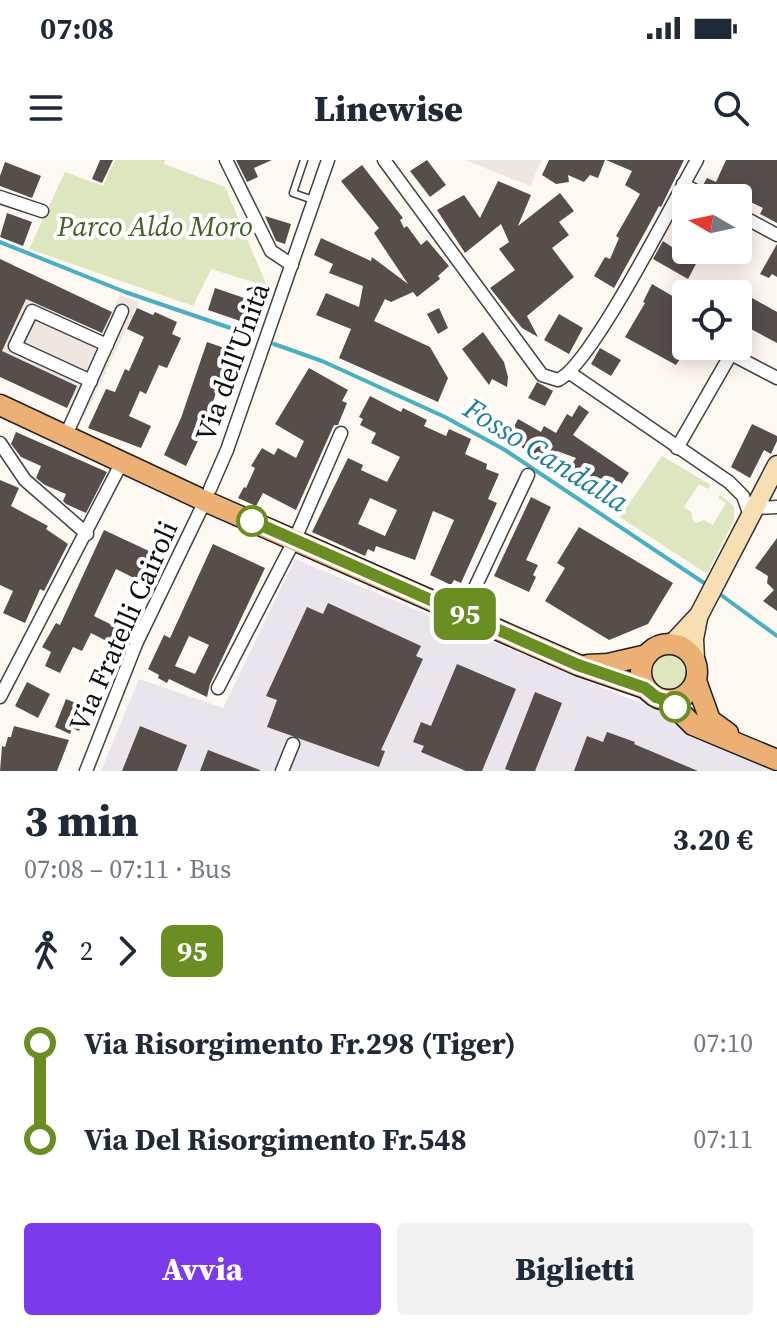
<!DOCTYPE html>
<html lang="it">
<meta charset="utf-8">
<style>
body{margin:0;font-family:"Source Serif 4",serif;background:#f2f2f3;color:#1f2937;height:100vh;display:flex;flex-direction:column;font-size:30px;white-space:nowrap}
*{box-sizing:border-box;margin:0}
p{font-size:26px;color:#747a83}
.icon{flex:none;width:44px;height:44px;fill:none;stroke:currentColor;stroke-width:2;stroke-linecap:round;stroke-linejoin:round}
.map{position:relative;height:611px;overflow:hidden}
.side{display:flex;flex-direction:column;background:#fff;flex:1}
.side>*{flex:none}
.badge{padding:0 16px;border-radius:12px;font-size:28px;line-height:52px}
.needle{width:52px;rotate:279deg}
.tools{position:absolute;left:672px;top:24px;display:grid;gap:16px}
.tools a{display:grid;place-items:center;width:80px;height:80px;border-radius:8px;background:#fff;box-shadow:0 4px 20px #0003;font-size:40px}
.map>.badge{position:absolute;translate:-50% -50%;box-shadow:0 0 0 4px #fff}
.legs{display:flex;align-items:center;gap:12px;height:88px;padding:0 24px;font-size:26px}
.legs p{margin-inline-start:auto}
.headline{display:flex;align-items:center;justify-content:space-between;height:136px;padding:0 24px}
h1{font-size:44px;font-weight:800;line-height:60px}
.action{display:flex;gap:16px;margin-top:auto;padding:16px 24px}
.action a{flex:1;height:92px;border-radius:8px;background:#7c3aed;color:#fff;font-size:32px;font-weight:800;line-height:92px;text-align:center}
.action a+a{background:#f2f2f3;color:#1f2937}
ul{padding:0 24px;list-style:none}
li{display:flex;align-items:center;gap:28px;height:96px;font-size:30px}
li i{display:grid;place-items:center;width:12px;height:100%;margin:0 10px;background:currentColor}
li i::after{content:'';width:20px;height:20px;margin:-10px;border:6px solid;border-radius:50%;background:#fff}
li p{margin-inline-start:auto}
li:first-child i{background:linear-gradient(#0000 50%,currentColor 0)}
li:last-child i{background:linear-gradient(currentColor 50%,#0000 0)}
.status{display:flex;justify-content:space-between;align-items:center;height:56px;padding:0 40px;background:#fff;direction:ltr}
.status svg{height:22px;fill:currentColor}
header{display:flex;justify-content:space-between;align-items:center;height:104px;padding:0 24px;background:#fff;font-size:36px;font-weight:800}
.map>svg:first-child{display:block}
</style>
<div class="status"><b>07:08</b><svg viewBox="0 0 49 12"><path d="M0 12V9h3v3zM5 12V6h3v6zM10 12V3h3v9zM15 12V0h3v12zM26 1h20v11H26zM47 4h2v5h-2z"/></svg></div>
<header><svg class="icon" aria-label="menu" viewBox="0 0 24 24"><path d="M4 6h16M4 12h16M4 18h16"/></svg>Linewise<svg class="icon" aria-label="search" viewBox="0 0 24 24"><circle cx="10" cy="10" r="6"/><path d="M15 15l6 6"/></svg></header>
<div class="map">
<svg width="777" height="611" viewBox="0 0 777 611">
<rect width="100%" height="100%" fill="#fef8f2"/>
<path fill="#eae4ec" d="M 295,399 L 620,535 L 777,595 L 777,611 L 101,611 L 139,519 L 223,548 Z"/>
<g fill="#dde6be">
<path d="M 115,0 L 165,0 L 164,4 L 225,27 L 267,126 L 211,109 L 193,146 L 29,89 L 65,12 L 103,26 Z"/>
<path d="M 662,296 L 711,325 L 708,329 L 699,324 L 684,347 L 692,353 L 692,359 L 696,363 L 704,360 L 713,365 L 726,343 L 718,338 L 720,335 L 734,346 L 734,360 L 707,414 L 620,357 Z"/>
<circle cx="669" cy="512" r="19"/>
</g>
<g fill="#eee7e1">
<path d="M 465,0 L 542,0 L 530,26 Z"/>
<path d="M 1,99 L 14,103 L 3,128 L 100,174 L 120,135 L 139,142 L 85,256 L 67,248 L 76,226 L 0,190 Z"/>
</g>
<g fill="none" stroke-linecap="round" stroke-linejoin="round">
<g stroke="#49b0c1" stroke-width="4">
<path d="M 0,82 L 125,132 L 251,175"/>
<path d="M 274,184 L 322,201 L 445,257 L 505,290 L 707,425"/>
<path d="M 717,432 L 777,476"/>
</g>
</g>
<g fill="#574e4c" fill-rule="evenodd">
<path d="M 100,0 L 113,0 L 102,23 L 92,19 Z"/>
<path d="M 236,0 L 272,0 L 254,8 L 258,17 L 247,22 Z"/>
<path d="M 427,0 L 446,25 L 430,37 L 410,11 Z"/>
<path d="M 549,0 L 605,0 L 598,18 L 590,15 L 584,22 L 568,15 L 569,22 L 556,24 L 542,15 Z"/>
<path d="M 606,0 L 684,0 L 661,47 L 659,46 L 650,63 L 614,128 L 594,116 L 605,97 L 610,99 L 619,78 L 616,76 L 640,34 L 625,25 L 632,11 Z"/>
<path d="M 726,0 L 777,0 L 777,63 L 760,54 L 763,48 L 715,25 L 712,30 L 703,25 L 707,18 L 716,22 Z"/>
<path d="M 5,2 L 41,16 L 32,38 L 0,26 L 0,16 Z"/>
<path d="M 362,5 L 403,58 L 400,60 L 404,68 L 407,66 L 421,85 L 427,80 L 449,106 L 438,116 L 440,119 L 417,137 L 413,132 L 391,142 L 385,139 L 374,161 L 430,187 L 448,218 L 438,242 L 339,198 L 351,169 L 316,155 L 326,133 L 359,147 L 363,126 L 329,113 L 333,104 L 314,95 L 321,78 L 371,101 L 372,97 L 408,124 L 374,73 L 379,68 L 341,21 Z"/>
<path d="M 498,21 L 531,35 L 518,66 L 560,33 L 574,51 L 559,62 L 569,75 L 552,88 L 574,117 L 527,156 L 538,177 L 522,168 L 490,128 L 515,110 L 499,89 L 509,82 L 501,64 L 465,93 L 437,50 L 464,35 L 480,58 Z"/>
<path d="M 7,53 L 32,62 L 23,86 L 0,77 Z"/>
<path d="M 265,56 L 291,64 L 285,84 L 276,81 Z"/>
<path d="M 686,62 L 686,95 L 697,102 L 688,119 L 653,99 L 663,81 L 672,87 Z"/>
<path d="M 777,84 L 777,117 L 772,114 L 769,118 L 760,114 Z"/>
<path d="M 0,99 L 112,152 L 102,173 L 26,139 L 2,191 L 77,226 L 67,248 L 0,217 Z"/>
<path d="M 652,124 L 686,144 L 686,190 L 676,205 L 625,177 L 645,143 L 643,142 Z"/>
<path d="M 215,128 L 256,142 L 249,164 L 208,150 Z"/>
<path d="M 738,130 L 777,152 L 777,183 L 738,162 Z"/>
<path d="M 137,148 L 153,155 L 155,152 L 177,162 L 172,174 L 181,178 L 167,208 L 159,205 L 146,234 L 140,231 L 129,256 L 151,266 L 141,288 L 88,268 L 106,229 L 115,232 L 125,209 L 129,211 L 144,177 L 127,169 Z"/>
<path d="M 439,148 L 448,168 L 438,174 L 427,154 Z"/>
<path d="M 559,154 L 583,168 L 569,194 L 544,180 Z"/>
<path d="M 483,172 L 504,202 L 508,217 L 507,227 L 492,219 L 489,225 L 462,189 Z"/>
<path d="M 207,182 L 230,190 L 205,266 L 186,306 L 164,295 L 181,258 Z"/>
<path d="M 600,188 L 621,200 L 611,216 L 591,204 Z"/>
<path d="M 309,208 L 348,230 L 342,241 L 347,243 L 338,265 L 334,265 L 296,350 L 263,333 L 256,346 L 238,338 L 244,327 L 246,328 L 255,308 L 251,306 L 262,288 L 274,295 L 278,288 L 296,298 L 304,281 L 275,264 Z"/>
<path d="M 537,222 L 553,231 L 545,246 L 528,238 Z"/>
<path d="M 370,236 L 401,252 L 403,248 L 427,260 L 424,266 L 446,276 L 449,269 L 471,279 L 465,294 L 487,304 L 486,309 L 499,314 L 488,339 L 497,343 L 461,423 L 454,420 L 451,425 L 430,415 L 454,360 L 433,351 L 415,400 L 376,386 L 374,392 L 368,389 L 365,396 L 312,372 L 348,298 L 363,305 L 361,310 L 387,322 L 400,297 L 371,283 L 376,273 L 360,265 L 363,259 L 359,257 ZM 370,338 L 397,350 L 385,376 L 358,364 Z"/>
<path d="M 579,245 L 589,252 L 573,275 L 629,313 L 613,337 L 569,308 L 576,298 L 557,291 L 548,303 L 508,279 L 518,259 L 541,272 L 544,266 L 556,273 L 567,254 L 572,257 Z"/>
<path d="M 752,264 L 777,276 L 777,281 L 771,294 L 764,290 L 750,318 L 731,307 Z"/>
<path d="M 16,272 L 107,312 L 86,353 L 66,344 L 63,341 L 66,334 L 45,325 L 36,318 L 41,306 L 21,297 L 11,284 Z"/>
<path d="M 0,320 L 19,328 L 11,346 L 48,366 L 46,369 L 68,384 L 44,431 L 40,429 L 25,463 L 3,453 L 13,431 L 0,425 Z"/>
<path d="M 531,337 L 551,347 L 526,400 L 538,405 L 533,415 L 536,417 L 529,432 L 494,416 Z"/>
<path d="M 579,367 L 673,423 L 648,464 L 609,480 L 545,441 L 565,408 L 557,403 Z"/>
<path d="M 104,370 L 151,392 L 138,420 L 116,409 L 94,456 L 126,472 L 118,487 L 91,473 L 82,491 L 73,487 L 60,513 L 45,506 L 51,492 L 42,487 L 56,463 L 60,465 Z"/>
<path d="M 777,378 L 777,451 L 763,441 L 774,430 L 767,423 L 768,416 L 755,408 Z"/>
<path d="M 213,384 L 265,408 L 210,524 L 207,537 L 169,519 L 167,523 L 158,518 L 159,515 L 148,509 L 164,475 L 170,478 ZM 189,476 L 209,485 L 195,514 L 175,506 Z"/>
<path d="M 328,443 L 421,486 L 416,496 L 423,499 L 381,590 L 385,591 L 379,607 L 267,567 L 277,540 L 266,536 L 307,447 L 323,454 Z"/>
<path d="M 457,504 L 516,529 L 482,611 L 466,611 L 421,592 L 424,586 L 413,582 L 421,562 L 431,566 Z"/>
<path d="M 27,522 L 50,534 L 38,558 L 15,546 Z"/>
<path d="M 535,532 L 562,543 L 535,611 L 511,611 L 505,609 Z"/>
<path d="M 66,539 L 88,548 L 79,571 L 72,568 L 70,574 L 55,567 Z"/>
<path d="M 14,566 L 69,580 L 57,611 L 0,611 L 2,586 L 5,587 L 8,577 L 11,577 Z"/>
<path d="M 140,566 L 187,585 L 177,611 L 122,611 Z"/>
<path d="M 607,572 L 635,582 L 634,584 L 698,611 L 574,611 L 587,576 L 603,582 Z"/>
<path d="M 208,590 L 260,610 L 260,611 L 200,611 Z"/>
</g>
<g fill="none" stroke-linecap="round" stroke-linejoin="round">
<g stroke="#424242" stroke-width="9">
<path id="lane" d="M 304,0 L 293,33 L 313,40"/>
</g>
<g stroke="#424242" stroke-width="15">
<g id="street">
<path d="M 226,0 L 271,91 L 292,105"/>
<path d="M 384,0 L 542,215 L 558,220 C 591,206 674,40 697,0"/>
<path d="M 683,24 L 708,38"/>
<path d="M 0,37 L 42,51"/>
<path d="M 738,54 L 777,75"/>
<path d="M 570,213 L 729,322 L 743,336 L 748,350"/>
<path d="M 91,221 L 15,186 L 32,151 L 107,185"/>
<path d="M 66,275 L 122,151"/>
<path d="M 0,283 L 25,320 L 87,374"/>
<path d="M 677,288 L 731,194 L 777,218"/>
<path d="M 210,329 L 227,290 L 328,0"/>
<path d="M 755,348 L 777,347"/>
<path d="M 463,453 L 528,315"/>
<path d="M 218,528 L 295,379 L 341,273"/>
<path d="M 0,537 L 122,302"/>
<path d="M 86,611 L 136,484 L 205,341"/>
<path d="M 282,611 L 293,584"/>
</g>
</g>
<g stroke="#313131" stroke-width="21">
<g id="secondary">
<path d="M 672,484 L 699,455 L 777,305"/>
<path d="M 695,499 L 694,479 L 698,458"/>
</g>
</g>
<g stroke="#202020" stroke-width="23">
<g id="primary">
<path d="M 0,245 L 205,341 L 578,505 L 645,528"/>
<circle cx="669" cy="512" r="28"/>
<path d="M 588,505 L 608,504 L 647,495"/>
<path d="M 696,521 L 710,560 L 728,573"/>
<path d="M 669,541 L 693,565 L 777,600"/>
</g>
</g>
<use href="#lane" stroke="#fff" stroke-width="6"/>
<use href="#street" stroke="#fff" stroke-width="12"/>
<use href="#secondary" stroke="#f8dfb3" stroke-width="18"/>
<use href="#primary" stroke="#ecb074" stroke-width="20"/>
</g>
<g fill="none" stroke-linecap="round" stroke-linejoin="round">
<g stroke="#fff" stroke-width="18">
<path id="line-1" d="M 252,361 L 578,505 L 645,528 L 656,537 L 669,541 L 675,547"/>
</g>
<use href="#line-1" stroke="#6b8e23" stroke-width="12"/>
</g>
<g fill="#fff" stroke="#6b8e23" stroke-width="4">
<circle cx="252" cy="361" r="14"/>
<circle cx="675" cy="547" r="14"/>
</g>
<g text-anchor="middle" stroke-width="8" stroke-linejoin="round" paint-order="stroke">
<g font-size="28" font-style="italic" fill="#416125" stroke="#fff">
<text x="155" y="76">Parco Aldo Moro</text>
</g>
<g font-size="28" fill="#0f0f0f" stroke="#fff">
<text transform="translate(232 202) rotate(-70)" y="10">Via dell'Unità</text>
<text transform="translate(123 466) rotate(-66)" y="10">Via Fratelli Cairoli</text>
</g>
<g font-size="30" font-style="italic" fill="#238196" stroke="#fff">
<text transform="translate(546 295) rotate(32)" y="10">Fosso Candalla</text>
</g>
</g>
</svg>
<div class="tools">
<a><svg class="needle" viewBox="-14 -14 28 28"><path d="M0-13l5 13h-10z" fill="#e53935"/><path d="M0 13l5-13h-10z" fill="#747a83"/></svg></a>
<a><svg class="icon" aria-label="locate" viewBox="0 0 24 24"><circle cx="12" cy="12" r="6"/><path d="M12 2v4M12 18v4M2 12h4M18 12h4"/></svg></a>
</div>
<b class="badge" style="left:465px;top:454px;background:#6b8e23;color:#fff">95</b>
</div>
<section class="side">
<div class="headline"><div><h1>3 min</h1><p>07:08 – 07:11 · Bus</p></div><b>3.20 €</b></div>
<div class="legs"><svg class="icon" aria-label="walk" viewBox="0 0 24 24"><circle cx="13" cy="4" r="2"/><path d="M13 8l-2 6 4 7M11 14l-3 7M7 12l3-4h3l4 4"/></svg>2<svg class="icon" aria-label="forward" viewBox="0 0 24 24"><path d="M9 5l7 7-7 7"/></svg><b class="badge" style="background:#6b8e23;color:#fff">95</b></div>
<ul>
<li><i style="color:#6b8e23"></i><b>Via Risorgimento Fr.298 (Tiger)</b><p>07:10</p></li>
<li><i style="color:#6b8e23"></i><b>Via Del Risorgimento Fr.548</b><p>07:11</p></li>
</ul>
<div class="action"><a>Avvia</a><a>Biglietti</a></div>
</section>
